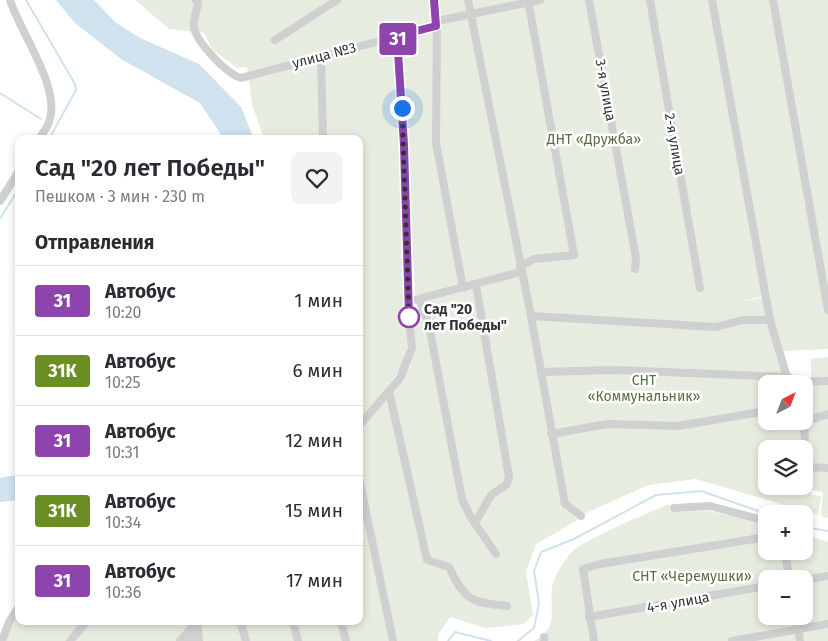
<!DOCTYPE html>
<html lang="ru">
<meta charset="utf-8">
<style>
body{margin:0;font-family:"Fira Sans",sans-serif;background:#f2f2f3;color:#2b2b33;height:100vh;display:flex;flex-direction:column;font-size:19px;white-space:nowrap}
*{box-sizing:border-box;margin:0}
p{font-size:16px;color:#7c7c81}
.icon{flex:none;width:28px;height:28px;fill:none;stroke:currentColor;stroke-width:2;stroke-linecap:round;stroke-linejoin:round}
.map{position:relative;flex:1;overflow:hidden}
.details{position:absolute;left:15px;top:135px;width:348px;height:490px;display:flex;flex-direction:column;background:#fff;border-radius:10px;box-shadow:0 2px 8px #0003}
.details>*{flex:none}
.badge{padding:0 10px;border-radius:4px;font-size:18px;line-height:32px}
.needle{width:32px;rotate:42deg}
.tools{position:absolute;left:758px;top:375px;display:grid;gap:10px}
.tools a{display:grid;place-items:center;width:55px;height:55px;border-radius:10px;background:#fff;box-shadow:0 2px 8px #0003;font-size:25px}
.you{position:absolute;width:25px;height:25px;margin:-12px;border:4px solid #fff;border-radius:50%;background:#1a73e8;box-shadow:0 0 0 8px #1a73e833}
.map>.badge{position:absolute;translate:-50% -50%;box-shadow:0 0 0 2px #fff}
h2{padding:0 20px;font-size:19px;line-height:45px}
.round{display:grid;place-items:center;flex:none;width:52px;height:52px;border-radius:10px;background:#f2f2f3}
.overview{display:flex;align-items:center;justify-content:space-between;height:85px;padding:0 20px}
h1{font-size:24px;font-weight:600;line-height:38px}
ul{padding:0;list-style:none}
li{display:flex;align-items:center;gap:15px;height:70px;padding:0 20px;border-top:1px solid #e1e1e2}
li div{flex:1}
li b{display:block;font-size:19px}
li em{font-style:normal}
li .badge{min-width:55px;font-weight:700;text-align:center}
.map>svg:first-child{display:block}
</style>
<div class="map">
<svg width="828" height="641" viewBox="0 0 828 641">
<rect width="100%" height="100%" fill="#fff"/>
<g fill="#e6ecdf" fill-rule="evenodd">
<path d="M 135,0 L 709,0 L 765,296 L 738,302 L 769,297 L 715,0 L 828,0 L 828,349 L 782,351 L 785,384 L 766,384 L 766,421 L 794,421 L 802,429 L 811,495 L 821,496 L 818,515 L 696,479 L 648,485 L 584,514 L 566,503 L 522,285 L 562,507 L 578,520 L 536,544 L 526,572 L 533,615 L 524,624 L 485,628 L 450,617 L 439,633 L 438,641 L 184,641 L 201,621 L 359,621 L 359,430 L 399,382 L 415,351 L 414,322 L 430,319 L 423,294 L 415,295 L 408,149 L 408,346 L 401,369 L 359,422 L 359,139 L 264,139 L 252,104 L 247,67 L 237,68 L 213,50 L 204,33 L 169,29 ZM 766,449 L 804,449 L 804,486 L 766,486 Z"/>
<path d="M 828,357 L 828,518 L 821,516 L 823,492 L 812,490 L 804,417 L 804,385 L 811,384 L 811,359 Z"/>
<path d="M 669,504 L 670,512 L 709,511 L 766,523 L 766,551 L 804,551 L 804,534 L 828,542 L 828,641 L 534,641 C 560,627 549,611 552,588 C 553,578 564,561 570,554 C 579,541 651,512 669,504 ZM 766,579 L 804,579 L 804,616 L 766,616 Z"/>
<path d="M 19,613 L 19,621 L 192,621 L 176,641 L 5,641 L 11,624 Z"/>
</g>
<g fill="#cfe2ee">
<path d="M 56,0 L 94,0 L 115,22 L 140,38 L 199,64 L 241,107 L 254,139 L 224,139 L 200,103 L 121,59 L 75,23 Z"/>
<path d="M 10,476 L 19,476 L 19,500 L 0,502 L 0,478 Z"/>
</g>
<g fill="none" stroke-linecap="round" stroke-linejoin="round">
<g stroke="#cfe2ee" stroke-width="2">
<path d="M 26,0 L 75,84 L 76,90 L 49,139"/>
<path d="M 0,93 L 41,119"/>
<path d="M 0,219 L 19,188"/>
<path d="M 804,527 L 828,531"/>
<path d="M 448,641 L 455,632 L 491,641"/>
<path d="M 518,641 L 534,628 L 539,603 L 534,571 L 541,552 L 574,539 L 656,495 L 701,491 L 767,514"/>
</g>
<g stroke="#d0d0d0" stroke-width="8">
<path d="M 10,0 C 20,32 62,89 49,122 C 47,128 42,134 39,139"/>
<path d="M 196,0 L 198,3 C 197,10 193,20 194,27 C 196,42 227,74 241,78 L 436,26"/>
<path d="M 434,0 L 437,21 L 436,143 L 463,288"/>
<path d="M 468,0 L 531,316 L 565,504 L 581,516"/>
<path d="M 589,0 L 636,258 L 635,269"/>
<path d="M 650,0 L 700,288"/>
<path d="M 712,0 L 770,320 L 789,384"/>
<path d="M 773,0 L 828,310"/>
<path d="M 437,21 L 540,0"/>
<path d="M 275,40 L 337,0"/>
<path d="M 321,57 L 323,139"/>
<path d="M 0,201 L 19,171"/>
<path d="M 520,266 L 534,259 L 574,255 L 528,0"/>
<path d="M 419,299 L 429,326 L 462,499 L 470,516 L 496,554"/>
<path d="M 414,300 L 521,272"/>
<path d="M 531,316 L 716,327 L 742,320 L 770,320"/>
<path d="M 541,372 L 615,370 L 789,377"/>
<path d="M 789,382 L 828,381"/>
<path d="M 389,391 L 427,560 L 449,567 C 464,599 471,603 507,606"/>
<path d="M 799,421 L 804,429 L 808,467"/>
<path d="M 801,423 L 828,414"/>
<path d="M 359,426 L 400,378 L 412,348 L 409,317 L 404,145 L 397,36"/>
<path d="M 551,434 L 607,424 L 678,426 L 766,411"/>
<path d="M 762,467 L 766,467"/>
<path d="M 805,467 L 828,468"/>
<path d="M 359,478 L 393,641"/>
<path d="M 674,508 L 710,506 L 766,521"/>
<path d="M 475,523 L 491,495 L 506,485 L 509,477 L 476,285"/>
<path d="M 785,551 L 789,579"/>
<path d="M 804,580 L 828,576"/>
<path d="M 796,616 L 800,641"/>
<path d="M 589,617 L 766,586"/>
<path d="M 197,621 L 199,641"/>
<path d="M 240,621 L 246,641"/>
<path d="M 293,621 L 298,641"/>
<path d="M 341,621 L 346,641"/>
<path d="M 544,637 L 544,641"/>
<path d="M 2,641 L 9,622 L 19,606"/>
<path d="M 70,641 L 87,621"/>
<path d="M 180,641 L 197,621"/>
<path d="M 190,641 L 198,633"/>
<path d="M 594,641 L 583,569 L 600,564 L 766,537"/>
<path d="M 732,641 L 828,624"/>
</g>
</g>
<g fill="none" stroke-linecap="round" stroke-linejoin="round">
<g stroke="#fff" stroke-width="11">
<path id="line" d="M 409,317 L 404,145 L 397,36 L 436,26 L 434,0"/>
</g>
<use href="#line" stroke="#8e44ad" stroke-width="8"/>
<path stroke="#333" stroke-width="5" stroke-dasharray="0 9" d="M 402,108 L 409,317"/>
</g>
<circle fill="#fff" stroke="#8e44ad" stroke-width="2.5" cx="409" cy="317" r="10"/>
<g text-anchor="middle" stroke-width="5" stroke-linejoin="round" paint-order="stroke">
<g font-size="14" fill="#333" stroke="#fff">
<text transform="translate(324 55) rotate(-15)" y="5">улица №3</text>
<text transform="translate(606 90) rotate(80)" y="5">3-я улица</text>
<text transform="translate(675 144) rotate(80)" y="5">2-я улица</text>
<text transform="translate(678 602) rotate(-10)" y="5">4-я улица</text>
</g>
<g font-size="14" fill="#56703f" stroke="#fff">
<text x="594" y="144">ДНТ «Дружба»</text>
<text x="644" y="385">СНТ<tspan x="644" dy="16">«Коммунальник»</tspan></text>
<text x="692" y="581">СНТ «Черемушки»</text>
</g>
<g font-size="14" font-weight="bold" fill="#333" stroke="#fff" text-anchor="start">
<text x="424" y="314">Сад "20<tspan x="424" dy="16">лет Победы"</tspan></text>
</g>
</g>
</svg>
<div class="tools">
<a><svg class="needle" viewBox="-14 -14 28 28"><path d="M0-13l5 13h-10z" fill="#e53935"/><path d="M0 13l5-13h-10z" fill="#7c7c81"/></svg></a>
<a><svg class="icon" aria-label="layers" viewBox="0 0 24 24"><path d="M12 4l9 5-9 5-9-5zM3 14l9 5 9-5"/></svg></a>
<a>+</a>
<a>−</a>
</div>
<div class="you" style="left:402px;top:108px"></div>
<b class="badge" style="left:398px;top:39px;background:#8e44ad;color:#fff">31</b>
<section class="details">
<div class="overview"><div><h1>Сад &quot;20 лет Победы&quot;</h1><p>Пешком · 3 мин · 230 m</p></div><a class="round"><svg class="icon" aria-label="heart" viewBox="0 0 24 24"><path d="M12 20l-8-8c-3-5 5-10 8-4 3-6 11-1 8 4z"/></svg></a></div>
<h2>Отправления</h2>
<ul>
<li><span class="badge" style="background:#8e44ad;color:#fff">31</span><div><b>Автобус</b><p>10:20</p></div><em>1 мин</em></li>
<li><span class="badge" style="background:#6b8e23;color:#fff">31К</span><div><b>Автобус</b><p>10:25</p></div><em>6 мин</em></li>
<li><span class="badge" style="background:#8e44ad;color:#fff">31</span><div><b>Автобус</b><p>10:31</p></div><em>12 мин</em></li>
<li><span class="badge" style="background:#6b8e23;color:#fff">31К</span><div><b>Автобус</b><p>10:34</p></div><em>15 мин</em></li>
<li><span class="badge" style="background:#8e44ad;color:#fff">31</span><div><b>Автобус</b><p>10:36</p></div><em>17 мин</em></li>
</ul>
</section>
</div>
